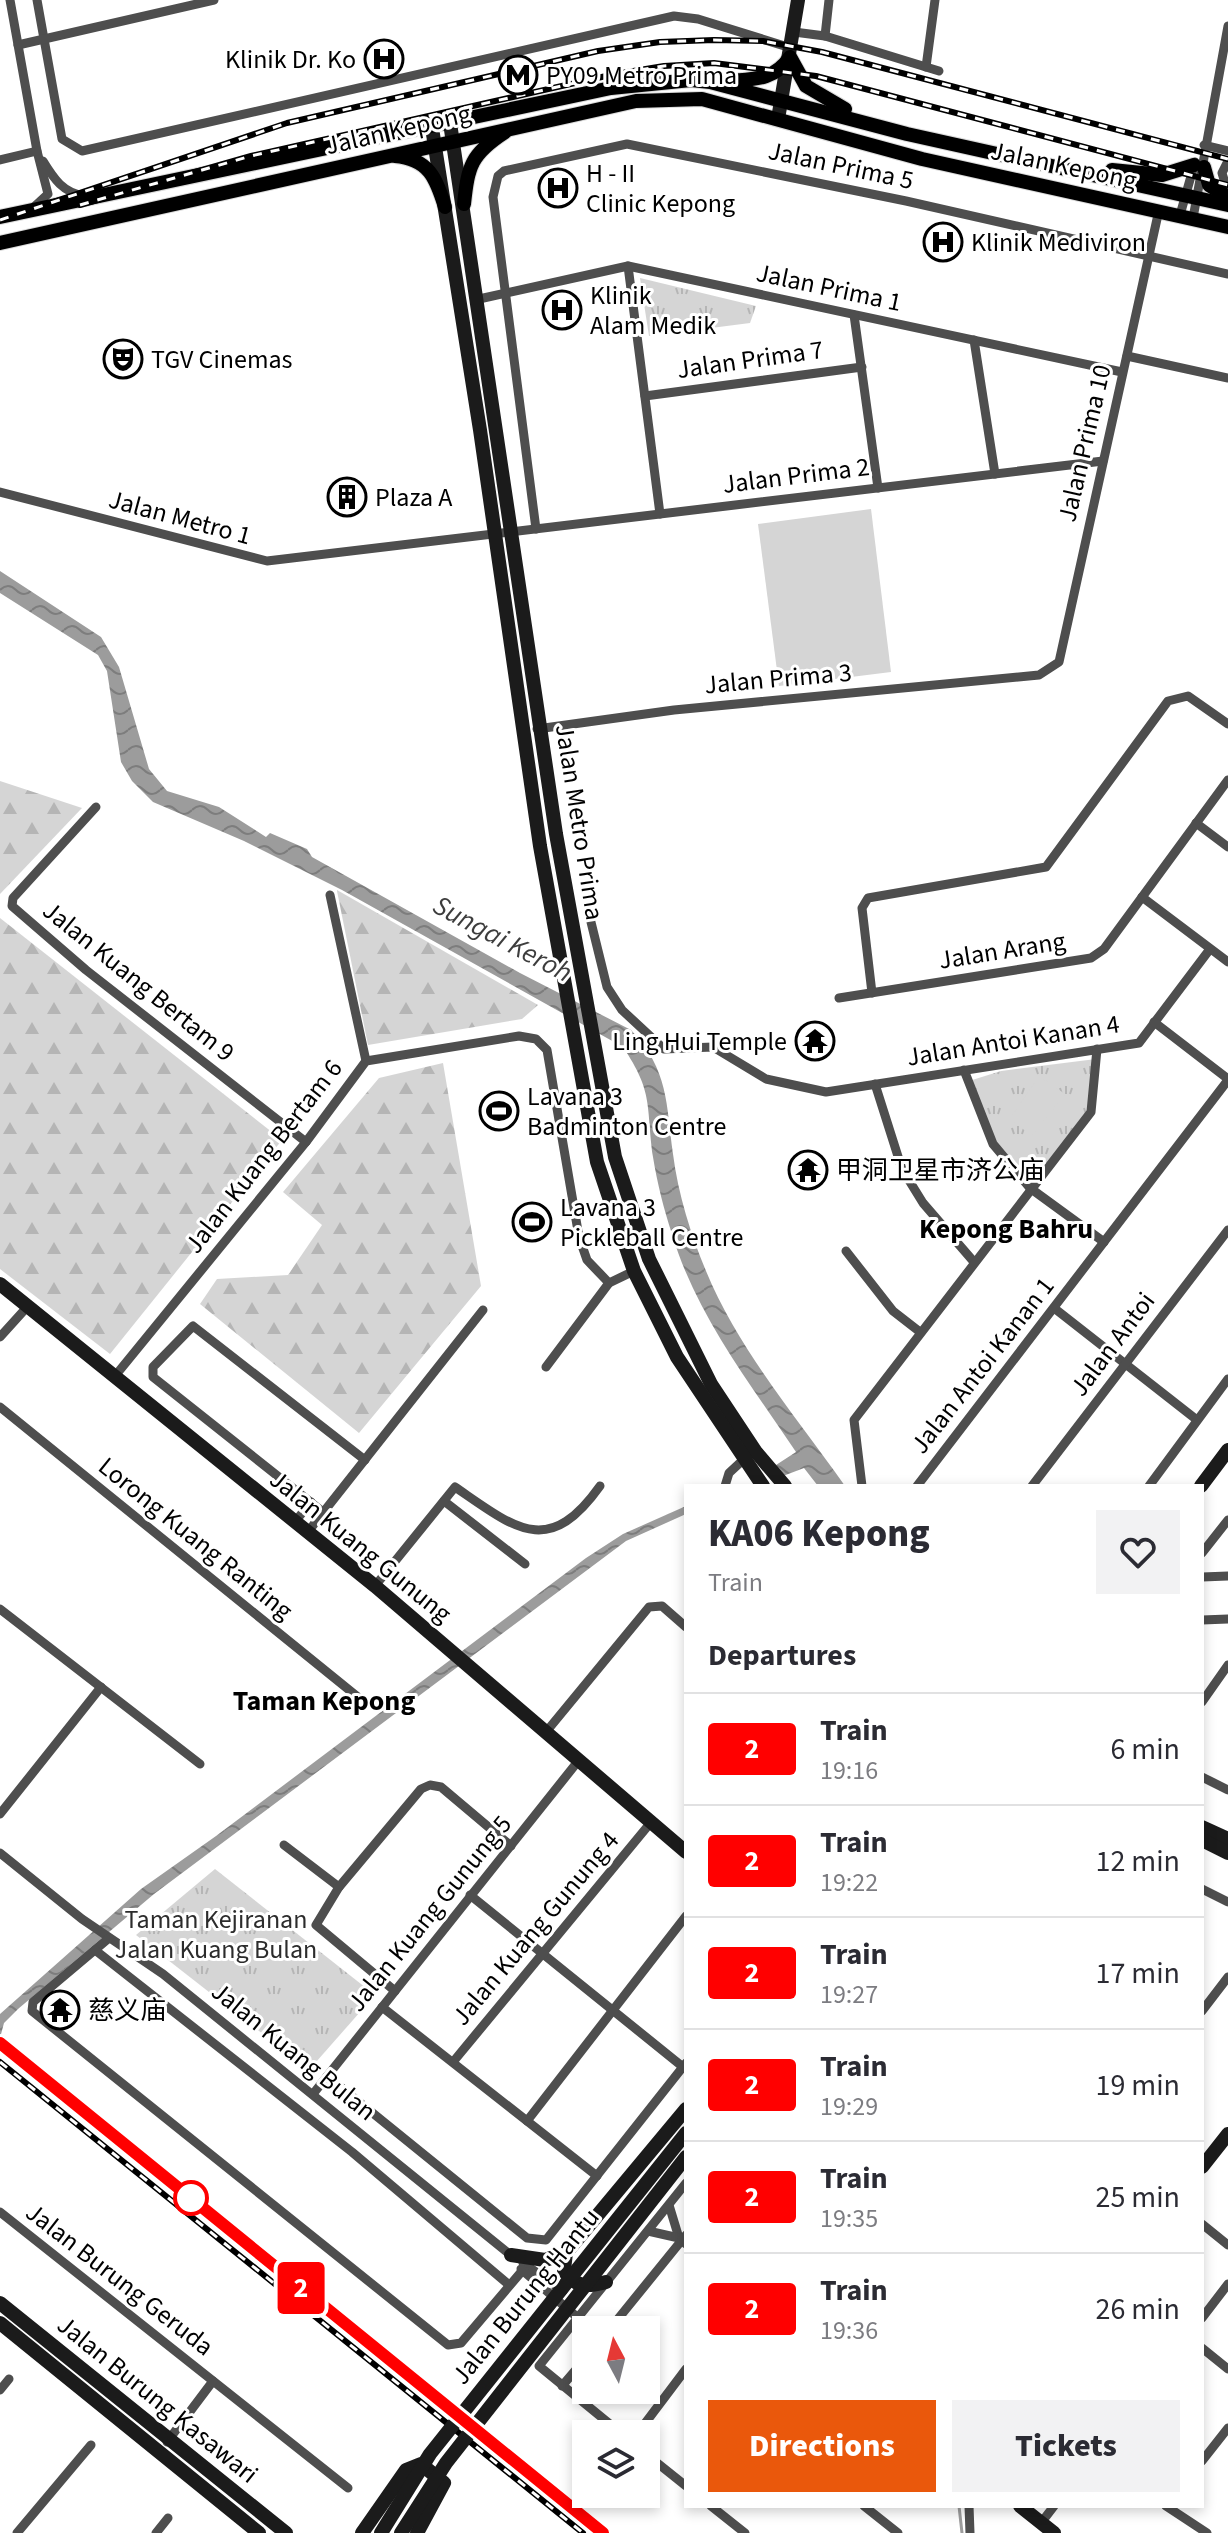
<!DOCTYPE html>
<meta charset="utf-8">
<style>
body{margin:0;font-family:"Source Sans 3","Noto Sans SC",sans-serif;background:#f2f2f3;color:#2b2b33;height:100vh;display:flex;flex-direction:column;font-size:30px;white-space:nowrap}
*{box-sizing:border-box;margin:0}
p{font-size:26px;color:#7c7c81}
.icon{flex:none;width:44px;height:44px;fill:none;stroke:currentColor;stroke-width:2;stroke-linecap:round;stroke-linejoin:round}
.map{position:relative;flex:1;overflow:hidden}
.sheet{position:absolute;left:684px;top:1484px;width:520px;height:1024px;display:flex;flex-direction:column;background:#fff;border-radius:0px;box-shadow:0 4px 12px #0003}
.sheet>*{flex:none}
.badge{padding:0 16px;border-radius:6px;font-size:28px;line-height:52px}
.needle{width:52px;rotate:353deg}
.fabs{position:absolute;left:572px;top:2316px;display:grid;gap:16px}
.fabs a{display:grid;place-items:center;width:88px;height:88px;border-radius:0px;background:#fff;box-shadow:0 4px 12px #0003;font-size:40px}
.map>.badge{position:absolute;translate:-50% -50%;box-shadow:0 0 0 4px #fff}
h2{padding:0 24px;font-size:30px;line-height:72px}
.round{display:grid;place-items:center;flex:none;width:84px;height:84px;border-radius:0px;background:#f2f2f3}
.summary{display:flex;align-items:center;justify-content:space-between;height:136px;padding:0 24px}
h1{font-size:38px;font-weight:800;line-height:60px}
.button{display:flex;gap:16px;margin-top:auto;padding:16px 24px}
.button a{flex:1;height:92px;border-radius:0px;background:#ea580c;color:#fff;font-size:32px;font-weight:800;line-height:92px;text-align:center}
.button a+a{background:#f2f2f3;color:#2b2b33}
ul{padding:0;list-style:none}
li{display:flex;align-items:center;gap:24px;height:112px;padding:0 24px;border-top:2px solid #e1e1e2}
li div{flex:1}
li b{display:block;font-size:30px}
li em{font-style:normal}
li .badge{min-width:88px;font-weight:700;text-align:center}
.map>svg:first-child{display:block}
</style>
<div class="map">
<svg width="1228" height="2533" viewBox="0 0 1228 2533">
<defs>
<pattern id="grass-tufts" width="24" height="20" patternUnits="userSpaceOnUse" patternTransform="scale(2)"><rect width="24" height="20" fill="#d5d5d5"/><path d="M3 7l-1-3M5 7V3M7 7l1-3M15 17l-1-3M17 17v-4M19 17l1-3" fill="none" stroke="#b5b5b5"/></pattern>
<pattern id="forest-firs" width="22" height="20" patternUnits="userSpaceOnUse" patternTransform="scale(2)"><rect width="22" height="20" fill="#d5d5d5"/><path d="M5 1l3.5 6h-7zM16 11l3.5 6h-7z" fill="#b5b5b5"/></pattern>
<pattern id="water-waves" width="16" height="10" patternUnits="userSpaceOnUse" patternTransform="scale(2)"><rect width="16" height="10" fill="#9c9c9c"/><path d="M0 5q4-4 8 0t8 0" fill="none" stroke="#7d7d7d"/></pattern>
</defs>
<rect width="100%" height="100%" fill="#fff"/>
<g fill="url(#grass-tufts)">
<path d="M 640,278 L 756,306 L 750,323 L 649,336 Z"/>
<path d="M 1096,1059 L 1091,1112 L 1030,1188 L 993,1144 L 969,1081 L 1001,1071 Z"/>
<path d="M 215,1869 L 375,1995 L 309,2070 L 136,1935 Z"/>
</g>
<g fill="url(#forest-firs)">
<path d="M 0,781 L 82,808 L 0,894 Z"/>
<path d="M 337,891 L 337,890 L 538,1005 L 522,1019 L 368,1045 Z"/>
<path d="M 0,918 L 282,1140 L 110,1354 L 0,1269 Z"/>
<path d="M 443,1063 L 481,1286 L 359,1433 L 200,1304 L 217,1279 L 288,1275 L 322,1225 L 283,1192 L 379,1078 Z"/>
</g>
<g fill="#d5d5d5">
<path d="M 871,509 L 891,672 L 779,686 L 758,524 Z"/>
<path d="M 1039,1076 L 1065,1094 L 1032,1136 L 1010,1119 Z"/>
</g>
<g fill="url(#water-waves)">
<path d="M 0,571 L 101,637 L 119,667 L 149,769 L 167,791 L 219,807 L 266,837 L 270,833 L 307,849 L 312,857 L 520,973 L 631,1030 C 669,1070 666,1104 673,1154 C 678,1194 691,1235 706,1271 C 738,1349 797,1418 845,1486 L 818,1486 L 804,1468 L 783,1476 L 776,1465 L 796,1452 C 750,1383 696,1315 672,1234 C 664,1210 657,1182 653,1157 C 646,1106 654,1093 623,1047 L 342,890 L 244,841 L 153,802 L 132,781 L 121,762 L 107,671 L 98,655 L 0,593 Z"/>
<path d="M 686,1506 L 686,1514 L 626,1541 L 154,1894 L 18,2009 L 4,2023 L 0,2038 L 0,2014 L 141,1889 L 216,1836 L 586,1558 L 623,1534 Z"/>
</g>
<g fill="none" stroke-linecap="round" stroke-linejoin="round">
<path stroke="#9c9c9c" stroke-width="3" d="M 959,2506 L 962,2533"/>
<g stroke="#dbdbdb" stroke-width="16">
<g id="primary">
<path d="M 727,81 C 753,79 774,81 790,57 L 806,86 L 845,109"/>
<path d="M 395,156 C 429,159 436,178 445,207"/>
<path d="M 1204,167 L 1209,185 L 1228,197"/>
<path d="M 1112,170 L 1162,175 L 1194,165"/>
<path d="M 464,204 C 468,166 471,154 505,132"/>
<path d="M 0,217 L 611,88 L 691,80 L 710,82 L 907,134 L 1228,205"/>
<path d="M 0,243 L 636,101 L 702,99 L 922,159 L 1228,227"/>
</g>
</g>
<g stroke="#4e4e4e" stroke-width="9">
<path d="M 10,0 L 37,151 L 48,194 L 35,206"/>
<path d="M 37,0 L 62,139 L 82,151 L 674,16 L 698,19 L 791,48"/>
<path d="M 794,32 L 825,36 L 939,71"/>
<path d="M 825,36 L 829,0"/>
<path d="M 18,45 L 214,0"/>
<path d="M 926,67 L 935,0"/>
<path d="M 1204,145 L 1228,151"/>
<path d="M 0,160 L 37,151"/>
<path d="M 43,161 C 54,179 63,193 85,196"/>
<path d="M 1228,161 L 1222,173 L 1228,193"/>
<path d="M 1180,215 L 1195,162"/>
<path d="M 1193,218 L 1228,26"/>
<path d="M 628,266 L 660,514"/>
<path d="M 479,299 L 628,266 L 1122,372"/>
<path d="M 854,315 L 878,488"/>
<path d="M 974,340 L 995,474"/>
<path d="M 1127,356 L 1228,378"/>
<path d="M 645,396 L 862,367"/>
<path d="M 0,492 L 267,561 L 1103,461"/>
<path d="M 536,529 L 493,197 L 498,176 L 504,171 L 627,144 L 906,201 L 1228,274"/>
<path d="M 537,729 L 674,710 L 1039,675 L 1059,662 L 1159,210"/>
<path d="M 96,807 L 13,898 L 12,906 L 86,970 L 306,1142"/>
<path d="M 1196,823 L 1228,847"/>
<path d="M 330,895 L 366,1061"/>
<path d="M 1142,897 L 1228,962"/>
<path d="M 589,914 L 607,987 L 622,1010 L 664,1049 L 713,1047 L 766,1079 L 826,1092 L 1139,1043 L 1210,949"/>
<path d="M 872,993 L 862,908 L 868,898 L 1046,867 L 1168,701 L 1188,696 L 1228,724"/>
<path d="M 839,998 L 1091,958 L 1104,949 L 1228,780"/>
<path d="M 1154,1022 L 1228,1079"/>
<path d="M 964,1070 L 993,1144 L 1030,1188 L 1104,1242"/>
<path d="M 875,1084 L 902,1169 L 923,1203 L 974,1262"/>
<path d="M 846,1251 L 893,1311 L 920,1332"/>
<path d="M 1054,1308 L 1197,1420"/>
<path d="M 0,1337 L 28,1306"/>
<path d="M 546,1367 L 609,1283 L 634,1271"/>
<path d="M 115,1376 L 306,1142 L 366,1061 L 519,1036 L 536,1039 L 547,1050 L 579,1237 L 587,1260 L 609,1283"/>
<path d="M 0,1407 L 364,1702"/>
<path d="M 725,1486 L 729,1473 L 743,1460"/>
<path d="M 862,1486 L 854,1420 L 1091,1112 L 1097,1049"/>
<path d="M 917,1486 L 1228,1080"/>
<path d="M 1032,1486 L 1228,1230"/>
<path d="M 1149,1486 L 1228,1379"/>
<path d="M 444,1501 L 525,1564"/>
<path d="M 323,1512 L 153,1377 L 153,1367 L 193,1326 L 365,1460"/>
<path d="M 294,1523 L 311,1502"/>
<path d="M 307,1533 L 483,1310"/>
<path d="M 1202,1553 L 1228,1520"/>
<path d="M 1202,1577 L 1228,1576"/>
<path d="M 375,1586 L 455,1487 C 515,1528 548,1559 600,1486"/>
<path d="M 0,1609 L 200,1764"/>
<path d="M 1202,1620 L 1228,1619"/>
<path d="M 1202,1702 L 1228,1665"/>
<path d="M 546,1732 L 649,1607 L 662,1606 L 686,1627"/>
<path d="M 1202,1777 L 1228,1790"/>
<path d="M 0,1814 L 101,1687"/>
<path d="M 284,1845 L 339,1887"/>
<path d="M 0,1853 L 82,1919 L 163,1974 L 513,2257"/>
<path d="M 1202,1889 L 1228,1902"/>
<path d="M 470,1895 L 683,2067"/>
<path d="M 109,1938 L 33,2002 L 32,2011 L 448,2345 L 461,2343 L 528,2264"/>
<path d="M 95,1950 L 352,2152 L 508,2284"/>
<path d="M 395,1991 L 316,1925 L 339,1887 L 421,1789 L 430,1785 L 441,1787 L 511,1846"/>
<path d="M 382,2007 L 597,2176"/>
<path d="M 1202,2011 L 1228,1977"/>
<path d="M 453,2062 L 652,1821"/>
<path d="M 327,2076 L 527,2238 L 546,2240 L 686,2063"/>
<path d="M 313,2094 L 579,1760"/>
<path d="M 527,2121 L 686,1916"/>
<path d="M 669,2205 L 679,2238"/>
<path d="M 0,2212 L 348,2488"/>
<path d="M 1202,2224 L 1228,2245"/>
<path d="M 648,2231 L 679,2238 L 686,2244"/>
<path d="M 523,2263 L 563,2291"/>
<path d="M 521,2269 L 577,2317"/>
<path d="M 1202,2318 L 1228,2284"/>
<path d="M 609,2330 L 686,2235"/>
<path d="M 1202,2348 L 1228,2369"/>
<path d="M 562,2386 L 586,2358"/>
<path d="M 0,2390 L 9,2379"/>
<path d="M 622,2434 L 539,2366 L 686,2183"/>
<path d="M 637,2434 L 686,2369"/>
<path d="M 167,2442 L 213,2381"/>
<path d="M 646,2454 L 686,2486"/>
<path d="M 1202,2461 L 1228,2428"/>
<path d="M 711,2506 L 745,2533"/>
<path d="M 864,2506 L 898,2533"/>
<path d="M 969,2506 L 970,2533"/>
<path d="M 1166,2506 L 1207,2533"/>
<path d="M 1041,2523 L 1054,2506"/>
<path d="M 17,2533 L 91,2445"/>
<path d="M 156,2533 L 168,2518"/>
</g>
<g stroke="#1b1b1b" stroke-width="14">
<path d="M 778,119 L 798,0"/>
<path d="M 450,123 L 556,834 L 615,1157 L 649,1259 L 711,1384 L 756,1452 L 785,1486"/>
<path d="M 432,128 L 480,430 L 540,846 L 597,1162 L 634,1271 L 677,1357 L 763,1486"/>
<path d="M 0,1284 L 375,1586 L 686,1852"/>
<path d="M 1201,1486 L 1228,1450"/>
<path d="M 1202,1827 L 1228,1839"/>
<path d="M 1202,1840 L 1228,1853"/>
<path d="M 1202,2167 L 1228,2134"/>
<path d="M 566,2253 L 564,2270 C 574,2288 588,2287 606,2282"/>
<path d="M 511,2255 L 545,2260 L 566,2253 L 686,2109"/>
<path d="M 0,2303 L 286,2533"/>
<path d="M 0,2323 L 259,2533"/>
<path d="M 1020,2506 L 1054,2533"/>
<path d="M 362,2533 L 406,2470 L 421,2464 L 444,2483 L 417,2533"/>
</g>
<use href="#primary" stroke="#000" stroke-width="14"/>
<g stroke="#000" stroke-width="6">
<g id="rail">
<path d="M 80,205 L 251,156 L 615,74 L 664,66 L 714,63 L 816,76 L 1228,185"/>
<path d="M 0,220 L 287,123 L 598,51 L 660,42 L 714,40 L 763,41 L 822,52 L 1228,159"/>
<path d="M 0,2043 L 603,2533"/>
<path d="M 0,2062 L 583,2533"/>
</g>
</g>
<use href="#rail" stroke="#fff" stroke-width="3" stroke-dasharray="9" stroke-linecap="butt"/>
<g stroke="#1b1b1b" stroke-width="14">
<path d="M 381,2533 L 430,2454 L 686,2133"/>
<path d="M 401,2533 L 446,2463 L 686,2157"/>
</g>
</g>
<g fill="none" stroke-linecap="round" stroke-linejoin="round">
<g stroke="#fff" stroke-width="18">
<path id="line" d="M 0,2043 L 603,2533"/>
</g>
<use href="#line" stroke="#f00" stroke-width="12"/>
</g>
<defs>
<g id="hospital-ring" transform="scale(2)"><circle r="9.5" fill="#fff" stroke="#000" stroke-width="1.5"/><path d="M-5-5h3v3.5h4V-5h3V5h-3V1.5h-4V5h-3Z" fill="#000"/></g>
<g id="metro-ring" transform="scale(2)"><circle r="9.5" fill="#fff" stroke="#000" stroke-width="1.5"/><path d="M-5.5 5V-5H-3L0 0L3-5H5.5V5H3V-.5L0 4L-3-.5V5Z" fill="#000"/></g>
<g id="theatre-ring" transform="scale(2)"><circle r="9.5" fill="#fff" stroke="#000" stroke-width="1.5"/><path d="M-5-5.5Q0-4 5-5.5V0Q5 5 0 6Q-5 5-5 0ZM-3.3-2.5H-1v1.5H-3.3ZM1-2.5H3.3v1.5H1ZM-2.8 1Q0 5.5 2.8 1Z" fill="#000"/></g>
<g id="building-ring" transform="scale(2)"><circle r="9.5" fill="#fff" stroke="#000" stroke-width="1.5"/><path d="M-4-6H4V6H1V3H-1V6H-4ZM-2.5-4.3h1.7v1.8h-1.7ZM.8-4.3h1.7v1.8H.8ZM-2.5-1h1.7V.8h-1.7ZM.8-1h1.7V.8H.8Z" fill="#000"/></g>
<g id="temple-ring" transform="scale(2)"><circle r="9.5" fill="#fff" stroke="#000" stroke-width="1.5"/><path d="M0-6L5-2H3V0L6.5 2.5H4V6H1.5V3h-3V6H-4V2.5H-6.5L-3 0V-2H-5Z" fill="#000"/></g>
<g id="stadium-ring" transform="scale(2)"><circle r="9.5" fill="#fff" stroke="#000" stroke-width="1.5"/><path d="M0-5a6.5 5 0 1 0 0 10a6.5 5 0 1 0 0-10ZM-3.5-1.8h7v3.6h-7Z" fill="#000"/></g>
</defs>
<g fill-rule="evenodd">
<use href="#hospital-ring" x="384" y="59"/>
<use href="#metro-ring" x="518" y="75"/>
<use href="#hospital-ring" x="558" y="188"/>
<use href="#hospital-ring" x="943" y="242"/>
<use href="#hospital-ring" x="562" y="310"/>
<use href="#theatre-ring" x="123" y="359"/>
<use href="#building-ring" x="347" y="497"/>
<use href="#temple-ring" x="815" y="1041"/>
<use href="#stadium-ring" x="499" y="1111"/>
<use href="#temple-ring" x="808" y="1170"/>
<use href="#stadium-ring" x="532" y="1222"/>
<use href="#temple-ring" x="60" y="2010"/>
</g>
<circle fill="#fff" stroke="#f00" stroke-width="4" cx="191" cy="2198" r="16"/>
<g text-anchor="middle" stroke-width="6" stroke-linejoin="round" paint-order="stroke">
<g font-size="26" fill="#000" stroke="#fff" text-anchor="start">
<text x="356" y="68" text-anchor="end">Klinik Dr. Ko</text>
<text x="546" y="84">PY09 Metro Prima</text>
<text x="586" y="182">H - II<tspan x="586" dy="30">Clinic Kepong</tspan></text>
<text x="971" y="251">Klinik Mediviron</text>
<text x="590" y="304">Klinik<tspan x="590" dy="30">Alam Medik</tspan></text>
<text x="151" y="368">TGV Cinemas</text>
<text x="375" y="506">Plaza A</text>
<text x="787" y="1050" text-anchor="end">Ling Hui Temple</text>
<text x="527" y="1105">Lavana 3<tspan x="527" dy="30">Badminton Centre</tspan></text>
<text x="836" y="1179">甲洞卫星市济公庙</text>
<text x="560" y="1216">Lavana 3<tspan x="560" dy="30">Pickleball Centre</tspan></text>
<text x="88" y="2019">慈义庙</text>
</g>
<g font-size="26" fill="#000" stroke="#fff">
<text transform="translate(398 129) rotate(-13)" y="9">Jalan Kepong</text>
<text transform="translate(841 165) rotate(12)" y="9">Jalan Prima 5</text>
<text transform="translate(1064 165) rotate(12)" y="9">Jalan Kepong</text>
<text transform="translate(829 287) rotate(12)" y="9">Jalan Prima 1</text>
<text transform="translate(750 359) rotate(-8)" y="9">Jalan Prima 7</text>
<text transform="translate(1084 443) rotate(-77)" y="9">Jalan Prima 10</text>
<text transform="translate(796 475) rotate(-7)" y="9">Jalan Prima 2</text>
<text transform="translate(180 517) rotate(15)" y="9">Jalan Metro 1</text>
<text transform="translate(778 678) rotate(-5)" y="9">Jalan Prima 3</text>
<text transform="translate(580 822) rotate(81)" y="9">Jalan Metro Prima</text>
<text transform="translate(1002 950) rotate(-9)" y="9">Jalan Arang</text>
<text transform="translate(139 981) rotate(39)" y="9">Jalan Kuang Bertam 9</text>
<text transform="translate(1013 1040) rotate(-9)" y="9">Jalan Antoi Kanan 4</text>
<text transform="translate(263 1156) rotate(-52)" y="9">Jalan Kuang Bertam 6</text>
<text transform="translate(1112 1344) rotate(-53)" y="9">Jalan Antoi</text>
<text transform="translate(982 1365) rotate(-52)" y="9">Jalan Antoi Kanan 1</text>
<text transform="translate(196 1538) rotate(39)" y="9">Lorong Kuang Ranting</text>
<text transform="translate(361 1546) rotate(39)" y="9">Jalan Kuang Gunung</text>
<text transform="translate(429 1913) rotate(-51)" y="9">Jalan Kuang Gunung 5</text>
<text transform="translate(535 1928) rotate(-50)" y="9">Jalan Kuang Gunung 4</text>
<text transform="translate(294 2051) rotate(39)" y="9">Jalan Kuang Bulan</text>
<text transform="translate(120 2279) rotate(38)" y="9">Jalan Burung Geruda</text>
<text transform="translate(525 2296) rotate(-51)" y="9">Jalan Burung Hantu</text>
<text transform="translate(158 2399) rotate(39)" y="9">Jalan Burung Kasawari</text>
</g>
<g font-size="26" fill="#2c2c2c" stroke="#fff">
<text x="216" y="1928">Taman Kejiranan<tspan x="216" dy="30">Jalan Kuang Bulan</tspan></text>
</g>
<g font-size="28" font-style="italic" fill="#3d3d3d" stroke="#fff">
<text transform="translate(503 938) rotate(28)" y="10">Sungai Keroh</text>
</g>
<g font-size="28" font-weight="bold" fill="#000" stroke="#fff">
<text x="1006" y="1238">Kepong Bahru</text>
<text x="324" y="1710">Taman Kepong</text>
</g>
</g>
</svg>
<div class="fabs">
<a><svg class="needle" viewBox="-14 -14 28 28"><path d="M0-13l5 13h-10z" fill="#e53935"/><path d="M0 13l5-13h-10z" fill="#7c7c81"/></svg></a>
<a><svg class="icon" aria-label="layers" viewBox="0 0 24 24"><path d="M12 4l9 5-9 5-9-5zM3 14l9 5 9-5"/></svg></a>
</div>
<b class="badge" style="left:301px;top:2288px;background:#f00;color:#fff">2</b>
<section class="sheet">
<div class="summary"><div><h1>KA06 Kepong</h1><p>Train</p></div><a class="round"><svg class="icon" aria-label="heart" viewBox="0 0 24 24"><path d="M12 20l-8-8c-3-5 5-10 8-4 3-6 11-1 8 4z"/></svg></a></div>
<h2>Departures</h2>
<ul>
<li><span class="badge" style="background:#f00;color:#fff">2</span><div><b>Train</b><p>19:16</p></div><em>6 min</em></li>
<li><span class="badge" style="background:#f00;color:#fff">2</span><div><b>Train</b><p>19:22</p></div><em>12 min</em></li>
<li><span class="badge" style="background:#f00;color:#fff">2</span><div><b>Train</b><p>19:27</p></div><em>17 min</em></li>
<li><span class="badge" style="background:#f00;color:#fff">2</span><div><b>Train</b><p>19:29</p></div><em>19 min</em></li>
<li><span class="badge" style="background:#f00;color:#fff">2</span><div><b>Train</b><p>19:35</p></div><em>25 min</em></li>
<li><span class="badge" style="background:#f00;color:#fff">2</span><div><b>Train</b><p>19:36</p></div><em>26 min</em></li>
</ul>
<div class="button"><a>Directions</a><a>Tickets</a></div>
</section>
</div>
